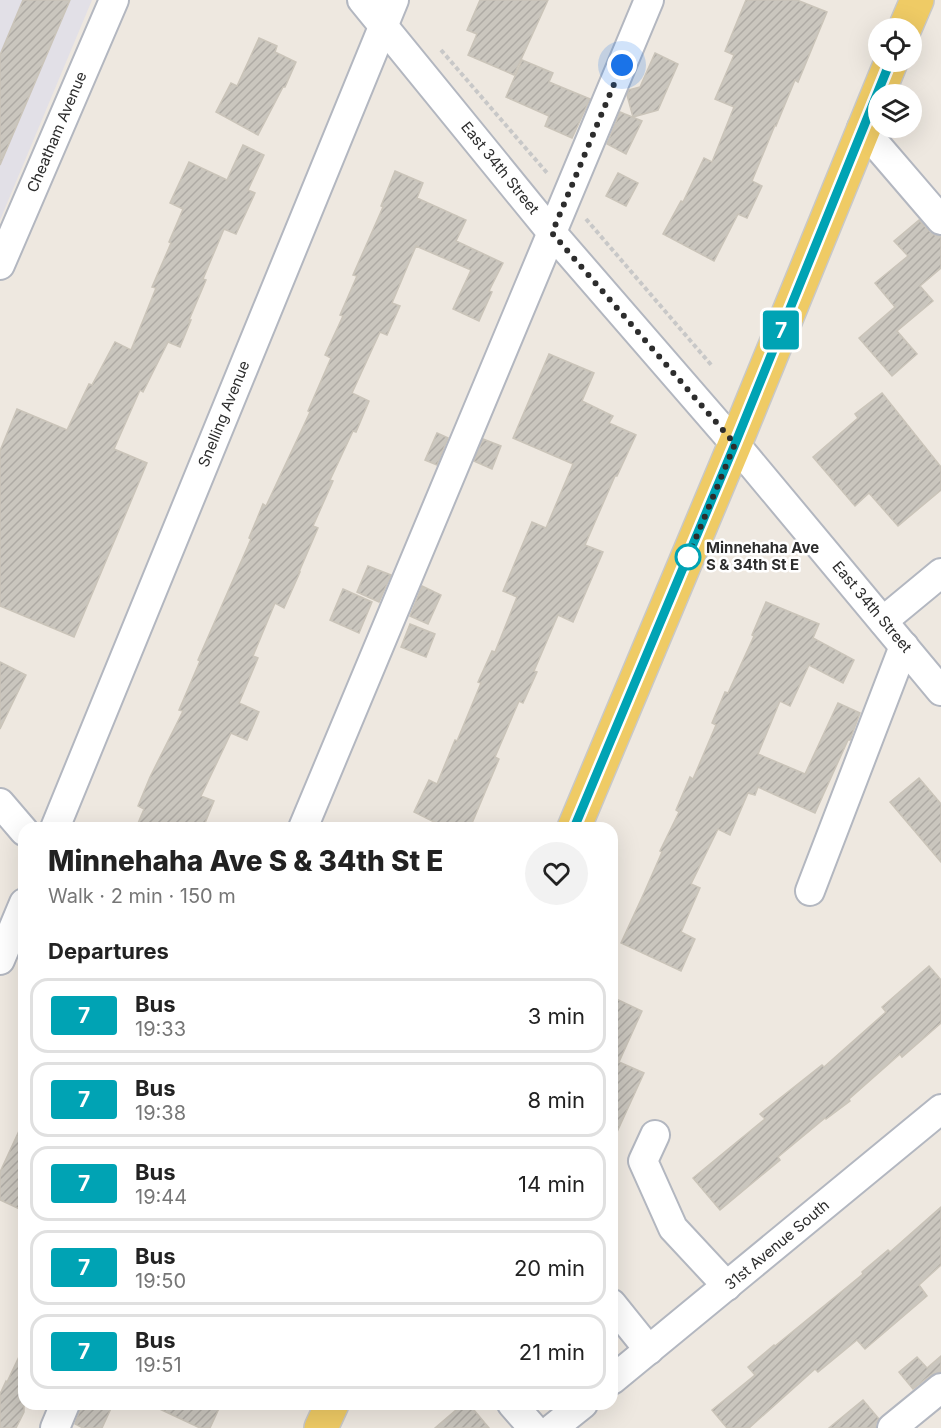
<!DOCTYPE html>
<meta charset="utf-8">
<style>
body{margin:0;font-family:Inter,sans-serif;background:#f2f2f2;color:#222;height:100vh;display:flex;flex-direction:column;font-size:22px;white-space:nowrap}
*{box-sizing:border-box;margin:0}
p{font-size:20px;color:#767676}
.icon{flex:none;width:33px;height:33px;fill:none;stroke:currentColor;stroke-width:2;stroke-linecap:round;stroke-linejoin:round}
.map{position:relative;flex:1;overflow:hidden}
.drawer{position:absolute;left:18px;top:822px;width:600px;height:588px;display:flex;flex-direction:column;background:#fff;border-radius:18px;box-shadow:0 6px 24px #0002}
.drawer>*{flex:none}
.badge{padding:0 12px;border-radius:4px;font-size:21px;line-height:39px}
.buttons{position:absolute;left:868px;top:18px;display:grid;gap:12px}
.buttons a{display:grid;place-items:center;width:54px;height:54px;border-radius:50%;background:#fff;box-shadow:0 6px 24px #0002;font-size:30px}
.you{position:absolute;width:30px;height:30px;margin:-15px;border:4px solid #fff;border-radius:50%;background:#1a73e8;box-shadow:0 0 0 9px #1a73e833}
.map>.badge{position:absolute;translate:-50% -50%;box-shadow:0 0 0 3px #fff}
h2{padding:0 30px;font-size:22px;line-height:54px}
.round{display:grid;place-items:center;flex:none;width:63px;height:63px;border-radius:32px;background:#f2f2f2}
.head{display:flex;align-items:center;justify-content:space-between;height:102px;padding:0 30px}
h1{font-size:28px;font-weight:800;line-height:45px}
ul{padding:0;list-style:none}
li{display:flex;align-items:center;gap:18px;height:75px;margin:0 12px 9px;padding:0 18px;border:3px solid #e0e0e0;border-radius:18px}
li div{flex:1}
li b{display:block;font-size:22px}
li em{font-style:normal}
li .badge{min-width:66px;font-weight:700;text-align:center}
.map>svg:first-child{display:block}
</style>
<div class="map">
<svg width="941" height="1428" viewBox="0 0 941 1428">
<defs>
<pattern id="building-hatch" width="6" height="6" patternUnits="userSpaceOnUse" patternTransform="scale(1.5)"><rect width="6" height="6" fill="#cac6be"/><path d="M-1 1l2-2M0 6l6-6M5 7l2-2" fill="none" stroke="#aeaaa4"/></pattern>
</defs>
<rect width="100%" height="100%" fill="#eee8e0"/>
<path fill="#e2e0e7" d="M 0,0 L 92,0 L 0,220 Z"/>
<g fill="url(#building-hatch)" stroke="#cac4b9" stroke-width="1.5">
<path d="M 23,0 L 70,0 L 0,165 L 0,55 Z"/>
<path d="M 480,0 L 548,0 L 514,75 L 468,55 L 477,34 L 467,30 Z"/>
<path d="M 746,0 L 797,0 L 827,12 L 798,82 L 795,80 L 776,126 L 775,125 L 752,181 L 762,186 L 747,218 L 738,214 L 714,261 L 663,234 L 681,201 L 683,202 L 704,158 L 712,162 L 734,107 L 715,99 L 734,55 L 725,51 Z"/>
<path d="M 259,38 L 277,46 L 275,52 L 296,62 L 285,87 L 283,87 L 258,135 L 216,112 L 231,83 L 237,86 Z"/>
<path d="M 655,53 L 678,64 L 658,110 L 633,117 L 627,95 L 629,90 L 640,87 Z"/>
<path d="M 522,60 L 553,73 L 549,82 L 590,99 L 572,138 L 545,126 L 549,116 L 506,97 Z"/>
<path d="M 620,112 L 642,121 L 626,154 L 607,144 Z"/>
<path d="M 243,145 L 264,155 L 248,190 L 255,193 L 236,234 L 224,229 L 203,279 L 206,280 L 189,320 L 191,320 L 180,347 L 168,342 L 143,392 L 140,390 L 114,449 L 147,463 L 74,637 L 0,606 L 0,451 L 17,409 L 67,430 L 89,384 L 92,385 L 115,342 L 131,350 L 156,288 L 152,287 L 171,243 L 169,242 L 183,209 L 170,203 L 189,162 L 227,180 Z"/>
<path d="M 395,171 L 423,183 L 417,198 L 466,220 L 456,241 L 503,263 L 489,291 L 492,292 L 479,321 L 453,309 L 471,270 L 416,246 L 392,303 L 400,306 L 387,335 L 380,332 L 352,393 L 369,401 L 356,432 L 353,431 L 330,480 L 333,481 L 313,526 L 318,528 L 299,572 L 300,572 L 284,608 L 275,603 L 253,656 L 258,658 L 239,703 L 259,712 L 247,740 L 231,733 L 201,796 L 214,801 L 203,828 L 136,828 L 144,809 L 138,806 L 150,777 L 183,711 L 179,710 L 200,661 L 198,660 L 251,539 L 249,538 L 263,504 L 266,506 L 310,412 L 308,411 L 331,358 L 325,355 L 343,316 L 340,315 L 357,276 L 353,275 L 383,207 L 381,206 Z"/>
<path d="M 618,173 L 638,183 L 626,206 L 606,196 Z"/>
<path d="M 919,220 L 929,231 L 935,235 L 941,236 L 941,268 L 920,286 L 933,301 L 897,331 L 917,354 L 892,376 L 859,338 L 895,307 L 875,283 L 908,256 L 894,241 Z"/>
<path d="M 549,354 L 594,373 L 582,401 L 613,416 L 609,423 L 636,435 L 617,476 L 615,476 L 585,545 L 603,552 L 573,622 L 558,615 L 534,671 L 537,672 L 523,703 L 519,701 L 495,757 L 499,759 L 470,828 L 446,828 L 414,812 L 429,780 L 437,784 L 455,740 L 457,741 L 481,683 L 478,682 L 492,651 L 495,652 L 517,597 L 503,591 L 532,522 L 546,528 L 573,464 L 513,438 Z"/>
<path d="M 882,393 L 941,467 L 941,490 L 898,526 L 869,493 L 855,506 L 813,457 L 858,418 L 855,414 Z"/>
<path d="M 437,433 L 448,438 L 437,465 L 425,460 Z"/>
<path d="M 483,439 L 501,446 L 492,469 L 474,461 Z"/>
<path d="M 368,566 L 391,575 L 379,602 L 357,592 Z"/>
<path d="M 422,586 L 441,595 L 428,624 L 410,616 Z"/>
<path d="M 343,589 L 372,602 L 359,633 L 330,620 Z"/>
<path d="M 766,602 L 819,624 L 813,638 L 854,660 L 843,683 L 809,665 L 790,706 L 780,701 L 758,754 L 805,774 L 838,703 L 860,713 L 850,740 L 848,740 L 815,813 L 758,787 L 755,795 L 748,793 L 730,835 L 718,829 L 691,884 L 700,888 L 681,932 L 695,939 L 681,971 L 621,943 L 644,893 L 662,852 L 660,851 L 679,812 L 676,810 L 690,777 L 693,779 L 716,725 L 712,723 L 725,692 L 728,693 L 754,636 L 752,635 Z"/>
<path d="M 410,624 L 435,634 L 426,657 L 401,647 Z"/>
<path d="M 0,662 L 26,675 L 0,729 Z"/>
<path d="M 919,778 L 941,804 L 941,862 L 890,802 Z"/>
<path d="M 929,966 L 941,980 L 941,1023 L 902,1057 L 900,1054 L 849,1099 L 850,1101 L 826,1119 L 825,1118 L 778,1157 L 780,1160 L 720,1210 L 693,1178 L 765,1119 L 760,1114 L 822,1065 L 824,1067 L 886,1012 L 882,1007 Z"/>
<path d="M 612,997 L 642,1011 L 619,1062 L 644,1073 L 612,1143 Z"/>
<path d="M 24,1120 L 24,1211 L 0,1200 L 0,1172 Z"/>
<path d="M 941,1207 L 941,1265 L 919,1285 L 927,1296 L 865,1349 L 857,1340 L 818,1372 L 815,1369 L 749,1428 L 727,1428 L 712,1410 L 755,1375 L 748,1367 L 774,1345 L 775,1346 L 863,1274 L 862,1272 L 888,1250 L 890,1252 Z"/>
<path d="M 24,1346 L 24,1412 L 16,1428 L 0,1428 L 0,1394 L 6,1381 L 7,1382 Z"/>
<path d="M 941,1356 L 941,1372 L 931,1375 L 913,1389 L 899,1372 L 917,1357 L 927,1368 Z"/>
<path d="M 863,1400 L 879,1419 L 876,1423 L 876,1428 L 829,1428 Z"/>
<path d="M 81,1404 L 113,1404 L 102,1428 L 83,1428 L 75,1424 L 80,1410 Z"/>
<path d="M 149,1404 L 221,1404 L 210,1428 L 200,1428 Z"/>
<path d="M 463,1404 L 469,1404 L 489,1428 L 435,1428 Z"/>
</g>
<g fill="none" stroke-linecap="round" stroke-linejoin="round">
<g stroke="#b3b7c0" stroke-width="32">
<g id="minor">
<path d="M 362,0 L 552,233 L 735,444 L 941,691"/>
<path d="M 862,128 L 941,220"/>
<path d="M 0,265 L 114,0"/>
<path d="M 883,621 L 941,573"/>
<path d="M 0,803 L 24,831"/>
<path d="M 55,828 L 394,0"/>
<path d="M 303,828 L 649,0"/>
<path d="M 810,891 L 904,646"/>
<path d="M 0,960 L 24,903"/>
<path d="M 655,1135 L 643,1161 L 673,1228 L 727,1286"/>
<path d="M 612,1304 L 649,1350"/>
<path d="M 612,1380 L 941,1109"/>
<path d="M 512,1404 L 533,1428"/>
<path d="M 55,1428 L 65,1404"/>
<path d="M 553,1428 L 583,1404"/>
<path d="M 892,1428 L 941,1388"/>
</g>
</g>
<g stroke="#c8c8c8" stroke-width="36">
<g id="major">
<path d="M 905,28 L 917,0"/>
<path d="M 574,828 L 735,444 L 891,62"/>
<path d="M 321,1428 L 332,1404"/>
</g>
</g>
<g stroke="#c8c8c8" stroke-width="4" stroke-dasharray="4.5 3" stroke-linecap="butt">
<path d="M 441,50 L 548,174"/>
<path d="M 586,219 L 713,367"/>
</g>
<use href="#minor" stroke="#fff" stroke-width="28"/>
<use href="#major" stroke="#efcb65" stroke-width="33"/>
</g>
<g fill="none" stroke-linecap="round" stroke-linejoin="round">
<g stroke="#fff" stroke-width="14">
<path id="line" d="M 574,828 L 735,444 L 890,62"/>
</g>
<use href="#line" stroke="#00a3b4" stroke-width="9"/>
<path stroke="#2d2d2d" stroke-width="6" stroke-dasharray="0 10.8" d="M 622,65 L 552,233 L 735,444 L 688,557"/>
</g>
<circle fill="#fff" stroke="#00a3b4" stroke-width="3" cx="688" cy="557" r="12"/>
<g text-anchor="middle" stroke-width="5" stroke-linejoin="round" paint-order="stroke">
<g font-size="15" fill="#2d2d2d" stroke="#fff">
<text transform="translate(57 132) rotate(-67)" y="5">Cheatham Avenue</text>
<text transform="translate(500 168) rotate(51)" y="5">East 34th Street</text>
<text transform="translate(224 414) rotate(-68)" y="5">Snelling Avenue</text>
<text transform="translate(872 607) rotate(50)" y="5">East 34th Street</text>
<text transform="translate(777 1245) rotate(-40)" y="5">31st Avenue South</text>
</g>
<g font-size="15" font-weight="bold" fill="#2d2d2d" stroke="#fff" text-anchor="start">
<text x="706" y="553">Minnehaha Ave<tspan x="706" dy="17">S &amp; 34th St E</tspan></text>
</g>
</g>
</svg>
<div class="buttons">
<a><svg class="icon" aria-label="locate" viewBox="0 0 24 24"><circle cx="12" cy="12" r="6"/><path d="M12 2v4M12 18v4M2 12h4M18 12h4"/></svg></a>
<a><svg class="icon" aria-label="layers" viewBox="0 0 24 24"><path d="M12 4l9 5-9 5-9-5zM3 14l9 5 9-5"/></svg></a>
</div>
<div class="you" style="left:622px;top:65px"></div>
<b class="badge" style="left:781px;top:330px;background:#00a3b4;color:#fff">7</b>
<section class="drawer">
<div class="head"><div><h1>Minnehaha Ave S &amp; 34th St E</h1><p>Walk · 2 min · 150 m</p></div><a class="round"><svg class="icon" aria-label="heart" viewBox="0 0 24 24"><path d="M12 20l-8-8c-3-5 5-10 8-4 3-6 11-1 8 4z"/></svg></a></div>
<h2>Departures</h2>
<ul>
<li><span class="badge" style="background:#00a3b4;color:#fff">7</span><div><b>Bus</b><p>19:33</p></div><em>3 min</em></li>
<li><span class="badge" style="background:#00a3b4;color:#fff">7</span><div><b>Bus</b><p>19:38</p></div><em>8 min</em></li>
<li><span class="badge" style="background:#00a3b4;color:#fff">7</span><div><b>Bus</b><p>19:44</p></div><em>14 min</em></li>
<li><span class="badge" style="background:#00a3b4;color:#fff">7</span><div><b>Bus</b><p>19:50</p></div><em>20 min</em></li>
<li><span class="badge" style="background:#00a3b4;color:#fff">7</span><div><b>Bus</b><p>19:51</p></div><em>21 min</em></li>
</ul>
</section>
</div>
